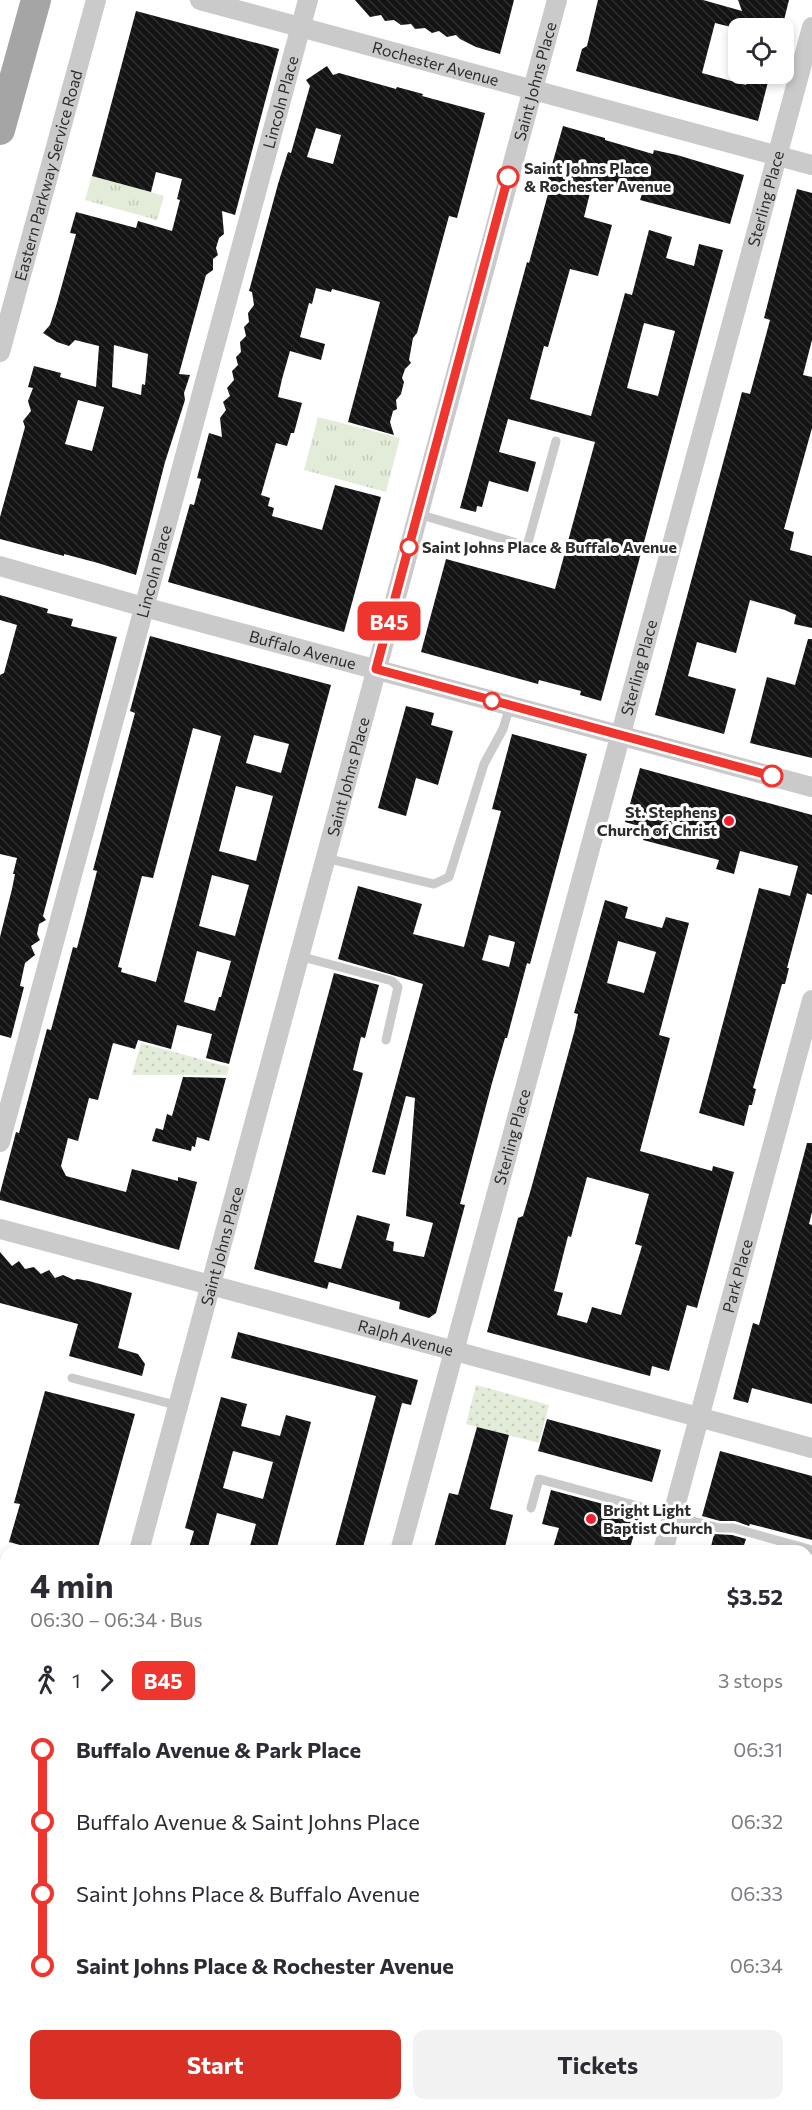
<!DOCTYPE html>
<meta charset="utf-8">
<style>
body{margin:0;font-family:Commissioner,sans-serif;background:#f2f2f3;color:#2b2b33;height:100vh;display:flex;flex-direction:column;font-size:22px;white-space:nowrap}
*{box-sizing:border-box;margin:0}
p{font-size:20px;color:#7c7c81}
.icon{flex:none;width:33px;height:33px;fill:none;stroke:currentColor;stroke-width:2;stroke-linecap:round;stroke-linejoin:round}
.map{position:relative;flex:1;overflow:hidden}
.side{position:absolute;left:0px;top:1545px;width:813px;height:566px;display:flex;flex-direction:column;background:#fff;border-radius:18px 18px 0 0;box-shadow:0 3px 9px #0003}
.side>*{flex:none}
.badge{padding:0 12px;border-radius:9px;font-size:21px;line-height:39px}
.fabs{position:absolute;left:728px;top:18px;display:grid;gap:12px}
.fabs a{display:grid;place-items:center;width:66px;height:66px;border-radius:12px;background:#fff;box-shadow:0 3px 9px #0003;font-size:30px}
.map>.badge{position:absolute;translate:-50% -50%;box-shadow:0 0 0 3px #fff}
.legs{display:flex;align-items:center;gap:9px;height:66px;padding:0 30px;font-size:20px}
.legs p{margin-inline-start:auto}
.summary{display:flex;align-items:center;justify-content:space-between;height:102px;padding:0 30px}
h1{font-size:33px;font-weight:700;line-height:45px}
.cta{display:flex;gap:12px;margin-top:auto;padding:12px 30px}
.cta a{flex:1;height:69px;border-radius:12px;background:#d93025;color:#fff;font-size:24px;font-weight:700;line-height:69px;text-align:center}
.cta a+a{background:#f2f2f3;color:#2b2b33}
ul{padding:0 30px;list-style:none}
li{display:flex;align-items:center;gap:21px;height:72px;font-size:22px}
li i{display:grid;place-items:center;width:9px;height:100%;margin:0 8px;background:currentColor}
li i::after{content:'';width:15px;height:15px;margin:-8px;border:4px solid;border-radius:50%;background:#fff}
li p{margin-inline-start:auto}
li:first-child i{background:linear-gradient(#0000 50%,currentColor 0)}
li:last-child i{background:linear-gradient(currentColor 50%,#0000 0)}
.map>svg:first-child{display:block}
</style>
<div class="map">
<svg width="812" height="2110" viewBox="0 0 812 2110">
<defs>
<pattern id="grass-tufts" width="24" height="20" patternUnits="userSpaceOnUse" patternTransform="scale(1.5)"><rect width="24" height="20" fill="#e3ecd9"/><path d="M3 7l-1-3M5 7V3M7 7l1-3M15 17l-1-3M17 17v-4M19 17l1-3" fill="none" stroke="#c3cbbb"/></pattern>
<pattern id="garden-dots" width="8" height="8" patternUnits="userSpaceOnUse" patternTransform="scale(1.5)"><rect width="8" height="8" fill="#e3ecd9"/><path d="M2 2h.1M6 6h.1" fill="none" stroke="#c3cbbb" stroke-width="1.8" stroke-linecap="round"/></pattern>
<pattern id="building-back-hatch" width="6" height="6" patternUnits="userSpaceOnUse" patternTransform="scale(1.5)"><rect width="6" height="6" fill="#141414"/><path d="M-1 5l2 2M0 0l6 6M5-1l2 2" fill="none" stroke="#2e2e2e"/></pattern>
</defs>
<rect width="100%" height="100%" fill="#fff"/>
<g fill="url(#grass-tufts)">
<path d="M 92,175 L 164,196 L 157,220 L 85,200 Z"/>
<path d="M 318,417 L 400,438 L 386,492 L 304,470 Z"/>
</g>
<g fill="url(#garden-dots)">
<path d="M 141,1043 L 229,1067 L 227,1075 L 132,1075 Z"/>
<path d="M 476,1385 L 549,1405 L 539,1443 L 466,1424 Z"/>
</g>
<g fill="url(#building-back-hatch)" fill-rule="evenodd">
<path d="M 355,0 L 514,0 L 500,54 L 476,47 L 460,39 L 456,35 L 447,37 L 439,31 L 432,33 L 425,28 L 415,29 L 411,24 L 401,25 L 394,20 L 385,21 L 381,15 L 370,17 Z"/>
<path d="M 598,0 L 703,0 L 742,11 L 738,0 L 789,0 L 782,28 L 735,28 L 715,23 L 702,73 L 746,85 L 749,74 L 770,74 L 758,121 L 576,71 L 582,49 L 587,46 Z"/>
<path d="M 136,11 L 279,49 L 235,215 L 222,211 L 224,234 L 219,238 L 216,248 L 218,255 L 213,259 L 213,270 L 206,275 L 179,374 L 190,375 L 184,393 L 185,400 L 165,462 L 136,575 L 98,563 L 64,554 L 64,556 L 0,539 L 0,517 L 25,427 L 23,421 L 31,411 L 28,401 L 33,388 L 28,387 L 34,366 L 61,373 L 60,377 L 96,387 L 99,346 L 75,340 L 69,346 L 57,342 L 43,333 L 50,325 L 57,303 L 76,234 L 70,233 L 76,212 L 136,228 L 138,221 L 172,231 L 180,200 L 177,199 L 182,179 L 156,172 L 151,192 L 92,176 ZM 114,345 L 148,354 L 145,385 L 142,384 L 141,395 L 112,387 ZM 78,400 L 104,407 L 92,451 L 65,444 Z"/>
<path d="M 327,66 L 333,75 L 339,73 L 396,89 L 397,87 L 423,94 L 422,96 L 485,113 L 457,218 L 449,216 L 417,333 L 413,338 L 409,360 L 411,363 L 405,369 L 402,378 L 404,382 L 401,394 L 396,400 L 397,409 L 393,411 L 390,422 L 394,435 L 348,422 L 380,302 L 332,289 L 331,292 L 316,288 L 312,304 L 309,303 L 300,337 L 325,344 L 321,360 L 290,351 L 282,379 L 278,397 L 302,403 L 294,433 L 291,433 L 287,446 L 276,443 L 261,495 L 270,498 L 268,506 L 274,508 L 272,516 L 322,530 L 335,485 L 381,497 L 344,632 L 168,582 L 190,504 L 194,505 L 201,479 L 197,478 L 209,433 L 222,437 L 220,418 L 226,410 L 223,402 L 230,396 L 227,388 L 234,380 L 232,371 L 238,365 L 236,357 L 241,352 L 240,342 L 246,336 L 244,327 L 249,322 L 248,313 L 254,305 L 252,292 L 249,291 L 278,184 L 288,152 L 291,153 L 310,86 L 306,80 ZM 316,128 L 341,135 L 333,164 L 307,157 Z"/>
<path d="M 563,126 L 605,138 L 605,140 L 653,154 L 654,150 L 677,155 L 744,175 L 730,224 L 640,200 L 642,194 L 593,181 L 584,217 L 612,225 L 598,276 L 570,269 L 548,347 L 544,346 L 530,399 L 591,416 L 625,293 L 632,295 L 649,230 L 672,237 L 666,258 L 694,266 L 699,244 L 723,250 L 601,701 L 580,695 L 581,691 L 539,680 L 538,684 L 421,652 L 446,559 L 555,589 L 595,442 L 508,419 L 499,452 L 536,462 L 528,492 L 489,481 L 482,507 L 477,506 L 476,512 L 460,508 L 527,262 L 529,263 L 548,194 L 544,193 ZM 644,323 L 675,331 L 658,396 L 627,388 Z"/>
<path d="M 797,189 L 812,193 L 812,340 L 803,375 L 812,377 L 812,428 L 784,529 L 794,532 L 790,550 L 812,556 L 812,628 L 794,624 L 796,615 L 785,610 L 750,600 L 736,653 L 697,642 L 688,676 L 736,689 L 724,734 L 655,715 L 737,411 L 742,392 L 750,394 L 766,335 L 770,320 L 764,318 Z"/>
<path d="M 0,595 L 48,609 L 47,613 L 73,619 L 71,626 L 117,637 L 43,916 L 46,920 L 39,924 L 37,934 L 40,940 L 31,946 L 35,955 L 25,963 L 20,986 L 24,987 L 11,1038 L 0,1035 L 0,937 L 12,889 L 15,874 L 13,874 L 17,858 L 0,854 L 0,675 L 4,673 L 17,625 L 0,620 Z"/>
<path d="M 150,636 L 331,685 L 229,1064 L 206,1058 L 212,1034 L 177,1025 L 171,1049 L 138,1040 L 135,1049 L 113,1043 L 98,1100 L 89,1098 L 78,1141 L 68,1138 L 61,1166 L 66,1176 L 126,1192 L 132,1169 L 178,1181 L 178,1177 L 197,1182 L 179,1250 L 0,1200 L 0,1193 L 16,1132 L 19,1133 L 47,1029 L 51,1030 L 73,947 L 77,948 L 87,910 L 97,871 L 93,870 L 135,713 L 130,711 ZM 193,728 L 221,736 L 156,982 L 121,972 L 122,968 L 118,967 L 142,876 L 153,878 ZM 254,735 L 289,744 L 281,773 L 246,763 ZM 236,786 L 273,796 L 256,861 L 219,851 ZM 212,875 L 249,885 L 235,936 L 199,926 ZM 197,951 L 231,961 L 221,997 L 219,997 L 215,1011 L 184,1002 Z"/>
<path d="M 808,639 L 812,639 L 812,758 L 750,743 L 767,677 L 795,685 Z"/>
<path d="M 406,706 L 434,713 L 431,725 L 453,731 L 438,785 L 416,778 L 406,816 L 378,808 Z"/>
<path d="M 512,734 L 587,754 L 530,964 L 527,963 L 507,1038 L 505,1038 L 492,1083 L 460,1204 L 465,1205 L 436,1313 L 429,1318 L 399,1309 L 400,1302 L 329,1282 L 327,1289 L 254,1269 L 334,973 L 379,985 L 365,1038 L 361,1037 L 353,1070 L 363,1073 L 314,1262 L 341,1269 L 357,1215 L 390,1224 L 386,1240 L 394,1242 L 393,1251 L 424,1257 L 433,1223 L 406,1216 L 415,1098 L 406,1096 L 385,1175 L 372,1172 L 423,984 L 338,959 L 358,886 L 422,904 L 413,934 L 464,947 L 501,811 L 492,809 ZM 489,935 L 515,942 L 509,967 L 482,960 Z"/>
<path d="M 640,768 L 812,815 L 812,895 L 807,893 L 787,968 L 789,968 L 785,984 L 782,984 L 753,1088 L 756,1089 L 752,1105 L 749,1105 L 744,1126 L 699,1113 L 759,888 L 790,896 L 798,866 L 740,851 L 734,874 L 716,869 L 719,860 L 643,840 L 646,828 L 625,822 Z"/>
<path d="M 605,900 L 628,907 L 625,918 L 662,928 L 666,917 L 689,923 L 659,1035 L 670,1038 L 640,1151 L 712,1171 L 713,1166 L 734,1172 L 697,1308 L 687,1305 L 669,1371 L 652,1366 L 650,1376 L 487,1332 L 518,1218 L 523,1216 L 531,1189 L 575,1029 L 578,1014 L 574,1013 ZM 618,941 L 656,952 L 644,993 L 607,983 ZM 587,1177 L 649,1194 L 635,1244 L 642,1246 L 621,1315 L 592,1307 L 587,1323 L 557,1315 L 563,1293 L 554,1291 L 568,1236 L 571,1237 Z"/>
<path d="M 183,1077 L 226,1078 L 209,1141 L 197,1137 L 195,1147 L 192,1146 L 191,1151 L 152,1141 L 156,1128 L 163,1130 L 167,1114 L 172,1116 Z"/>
<path d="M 807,1143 L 812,1143 L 812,1212 L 809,1224 L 812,1225 L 812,1404 L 752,1388 L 748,1403 L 733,1399 L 753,1323 L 759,1325 Z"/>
<path d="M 0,1252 L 12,1266 L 19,1261 L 25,1269 L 34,1267 L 41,1274 L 49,1270 L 55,1278 L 63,1275 L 74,1280 L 77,1279 L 89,1281 L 132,1293 L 118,1348 L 138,1354 L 145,1364 L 142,1376 L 69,1356 L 78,1324 L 0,1303 Z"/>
<path d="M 238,1332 L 418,1380 L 411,1405 L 402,1403 L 362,1551 L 334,1551 L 376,1396 L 231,1358 Z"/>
<path d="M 45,1391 L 135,1414 L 97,1551 L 42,1551 L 9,1542 L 20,1504 L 14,1503 Z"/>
<path d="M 221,1397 L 247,1404 L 241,1426 L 280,1436 L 286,1415 L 311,1422 L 276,1551 L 250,1546 L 256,1524 L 217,1513 L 207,1551 L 188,1551 L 194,1531 L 185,1528 ZM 233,1451 L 273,1462 L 263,1499 L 223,1488 Z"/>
<path d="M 547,1419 L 661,1450 L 652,1482 L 538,1451 Z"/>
<path d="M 477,1427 L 509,1435 L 490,1509 L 513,1515 L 504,1551 L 433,1551 L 449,1493 L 458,1495 Z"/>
<path d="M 720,1451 L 812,1476 L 812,1540 L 750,1524 L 749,1526 L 735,1521 L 720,1521 L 702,1516 Z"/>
<path d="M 551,1490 L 640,1514 L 629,1551 L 552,1551 L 559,1528 L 542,1524 Z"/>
<path d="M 714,1534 L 732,1535 L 746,1539 L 742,1551 L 710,1551 Z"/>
</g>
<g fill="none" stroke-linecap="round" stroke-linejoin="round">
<g stroke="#cacaca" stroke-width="9">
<path d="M 418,514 L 527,546 L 556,441"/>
<path d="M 326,858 L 434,884 L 449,877 L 484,764 L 503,729 L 510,706"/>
<path d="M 299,956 L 392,981 L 398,987 L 386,1040"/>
<path d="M 72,1378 L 179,1406"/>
<path d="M 531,1508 L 539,1479 L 719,1528 L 733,1528 L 812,1550"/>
<path d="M 0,1702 L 6,1703"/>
<path d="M 410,2110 L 411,2104"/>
</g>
<g stroke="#cacaca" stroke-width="20">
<path id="s1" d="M 200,0 L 812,165"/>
<path id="s2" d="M 0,352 L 96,0"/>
<path id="s3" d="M 0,566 L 144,607 L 812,787"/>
<path id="s4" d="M 0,1142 L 308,0"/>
<path id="s5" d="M 0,1229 L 267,1300 L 812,1448"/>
<path id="s6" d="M 139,1551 C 280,1035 417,517 557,0"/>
<path id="s7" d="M 400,1551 L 812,27"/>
<path id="s8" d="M 663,1551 L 812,1000"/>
<path d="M 807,1992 L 812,1974"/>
<path d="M 250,2110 L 252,2104"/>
<path d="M 512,2110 L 514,2104"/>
<path d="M 775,2110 L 777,2104"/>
</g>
<g stroke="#b7b7b7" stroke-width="27">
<path d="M 0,1811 L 6,1812"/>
<path d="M 807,2028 L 812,2030"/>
</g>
<g stroke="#a5a5a5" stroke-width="30">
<path d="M 0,130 L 36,0"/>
<path d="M 0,1959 L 6,1980"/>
<path d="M 0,2058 L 6,2077"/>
<path d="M 14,2104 L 16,2110"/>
<path d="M 45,2104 L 47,2110"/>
</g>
</g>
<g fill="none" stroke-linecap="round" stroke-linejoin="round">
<g stroke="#fff" stroke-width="14">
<path id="line-1" d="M 508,177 L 376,669 L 772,776"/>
</g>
<use href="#line-1" stroke="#ee352e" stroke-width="9"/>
</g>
<g fill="#fff" stroke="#ee352e" stroke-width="3">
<circle cx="508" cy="177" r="10"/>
<circle cx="409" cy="547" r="8"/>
<circle cx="492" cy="701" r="8"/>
<circle cx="772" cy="776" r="10"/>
</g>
<g fill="#f51e30" stroke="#fff" stroke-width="2">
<circle cx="729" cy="821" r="6"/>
<circle cx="591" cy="1519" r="6"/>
</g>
<g text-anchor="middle" stroke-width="6" stroke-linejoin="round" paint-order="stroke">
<g font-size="16" fill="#2d2d2d" stroke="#fff">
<text dy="6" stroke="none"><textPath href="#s1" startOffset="244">Rochester Avenue</textPath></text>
<text dy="6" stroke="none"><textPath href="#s6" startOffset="1522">Saint Johns Place</textPath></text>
<text dy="6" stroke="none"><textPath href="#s4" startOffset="1077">Lincoln Place</textPath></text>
<text dy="6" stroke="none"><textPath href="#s2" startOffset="183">Eastern Parkway Service Road</textPath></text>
<text dy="6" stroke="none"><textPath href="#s7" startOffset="1401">Sterling Place</textPath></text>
<text dy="6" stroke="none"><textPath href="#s4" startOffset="591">Lincoln Place</textPath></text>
<text dy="6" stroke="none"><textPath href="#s3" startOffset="314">Buffalo Avenue</textPath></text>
<text dy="6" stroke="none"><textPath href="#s7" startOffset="915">Sterling Place</textPath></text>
<text dy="6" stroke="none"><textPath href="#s6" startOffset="802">Saint Johns Place</textPath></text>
<text dy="6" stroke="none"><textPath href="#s7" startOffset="429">Sterling Place</textPath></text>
<text dy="6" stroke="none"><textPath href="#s6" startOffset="316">Saint Johns Place</textPath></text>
<text dy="6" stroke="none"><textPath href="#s8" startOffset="285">Park Place</textPath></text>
<text dy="6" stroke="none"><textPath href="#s5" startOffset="420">Ralph Avenue</textPath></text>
</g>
<g font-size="16" font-weight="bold" fill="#2d2d2d" stroke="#fff" text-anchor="start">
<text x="524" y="174">Saint Johns Place<tspan x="524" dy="18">&amp; Rochester Avenue</tspan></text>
<text x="422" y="553">Saint Johns Place &amp; Buffalo Avenue</text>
</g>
<g font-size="16" font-weight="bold" fill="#2d2d2d" stroke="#fff" text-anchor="end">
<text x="717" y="818">St. Stephens<tspan x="717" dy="18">Church of Christ</tspan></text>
<text x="603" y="1516" text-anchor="start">Bright Light<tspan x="603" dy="18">Baptist Church</tspan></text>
</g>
</g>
</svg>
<div class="fabs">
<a><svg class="icon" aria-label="locate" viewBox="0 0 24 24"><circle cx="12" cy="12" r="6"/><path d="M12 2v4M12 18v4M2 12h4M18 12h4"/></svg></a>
</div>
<b class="badge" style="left:389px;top:621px;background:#ee352e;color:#fff">B45</b>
<section class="side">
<div class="summary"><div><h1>4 min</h1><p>06:30 – 06:34 · Bus</p></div><b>$3.52</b></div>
<div class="legs"><svg class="icon" aria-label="walk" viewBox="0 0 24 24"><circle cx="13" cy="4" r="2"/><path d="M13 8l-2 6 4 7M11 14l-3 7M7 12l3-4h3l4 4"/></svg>1<svg class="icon" aria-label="forward" viewBox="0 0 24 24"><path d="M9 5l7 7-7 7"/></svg><b class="badge" style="background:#ee352e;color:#fff">B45</b><p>3 stops</p></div>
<ul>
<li><i style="color:#ee352e"></i><b>Buffalo Avenue &amp; Park Place</b><p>06:31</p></li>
<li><i style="color:#ee352e"></i><span>Buffalo Avenue &amp; Saint Johns Place</span><p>06:32</p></li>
<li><i style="color:#ee352e"></i><span>Saint Johns Place &amp; Buffalo Avenue</span><p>06:33</p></li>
<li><i style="color:#ee352e"></i><b>Saint Johns Place &amp; Rochester Avenue</b><p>06:34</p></li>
</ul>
<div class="cta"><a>Start</a><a>Tickets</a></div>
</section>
</div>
